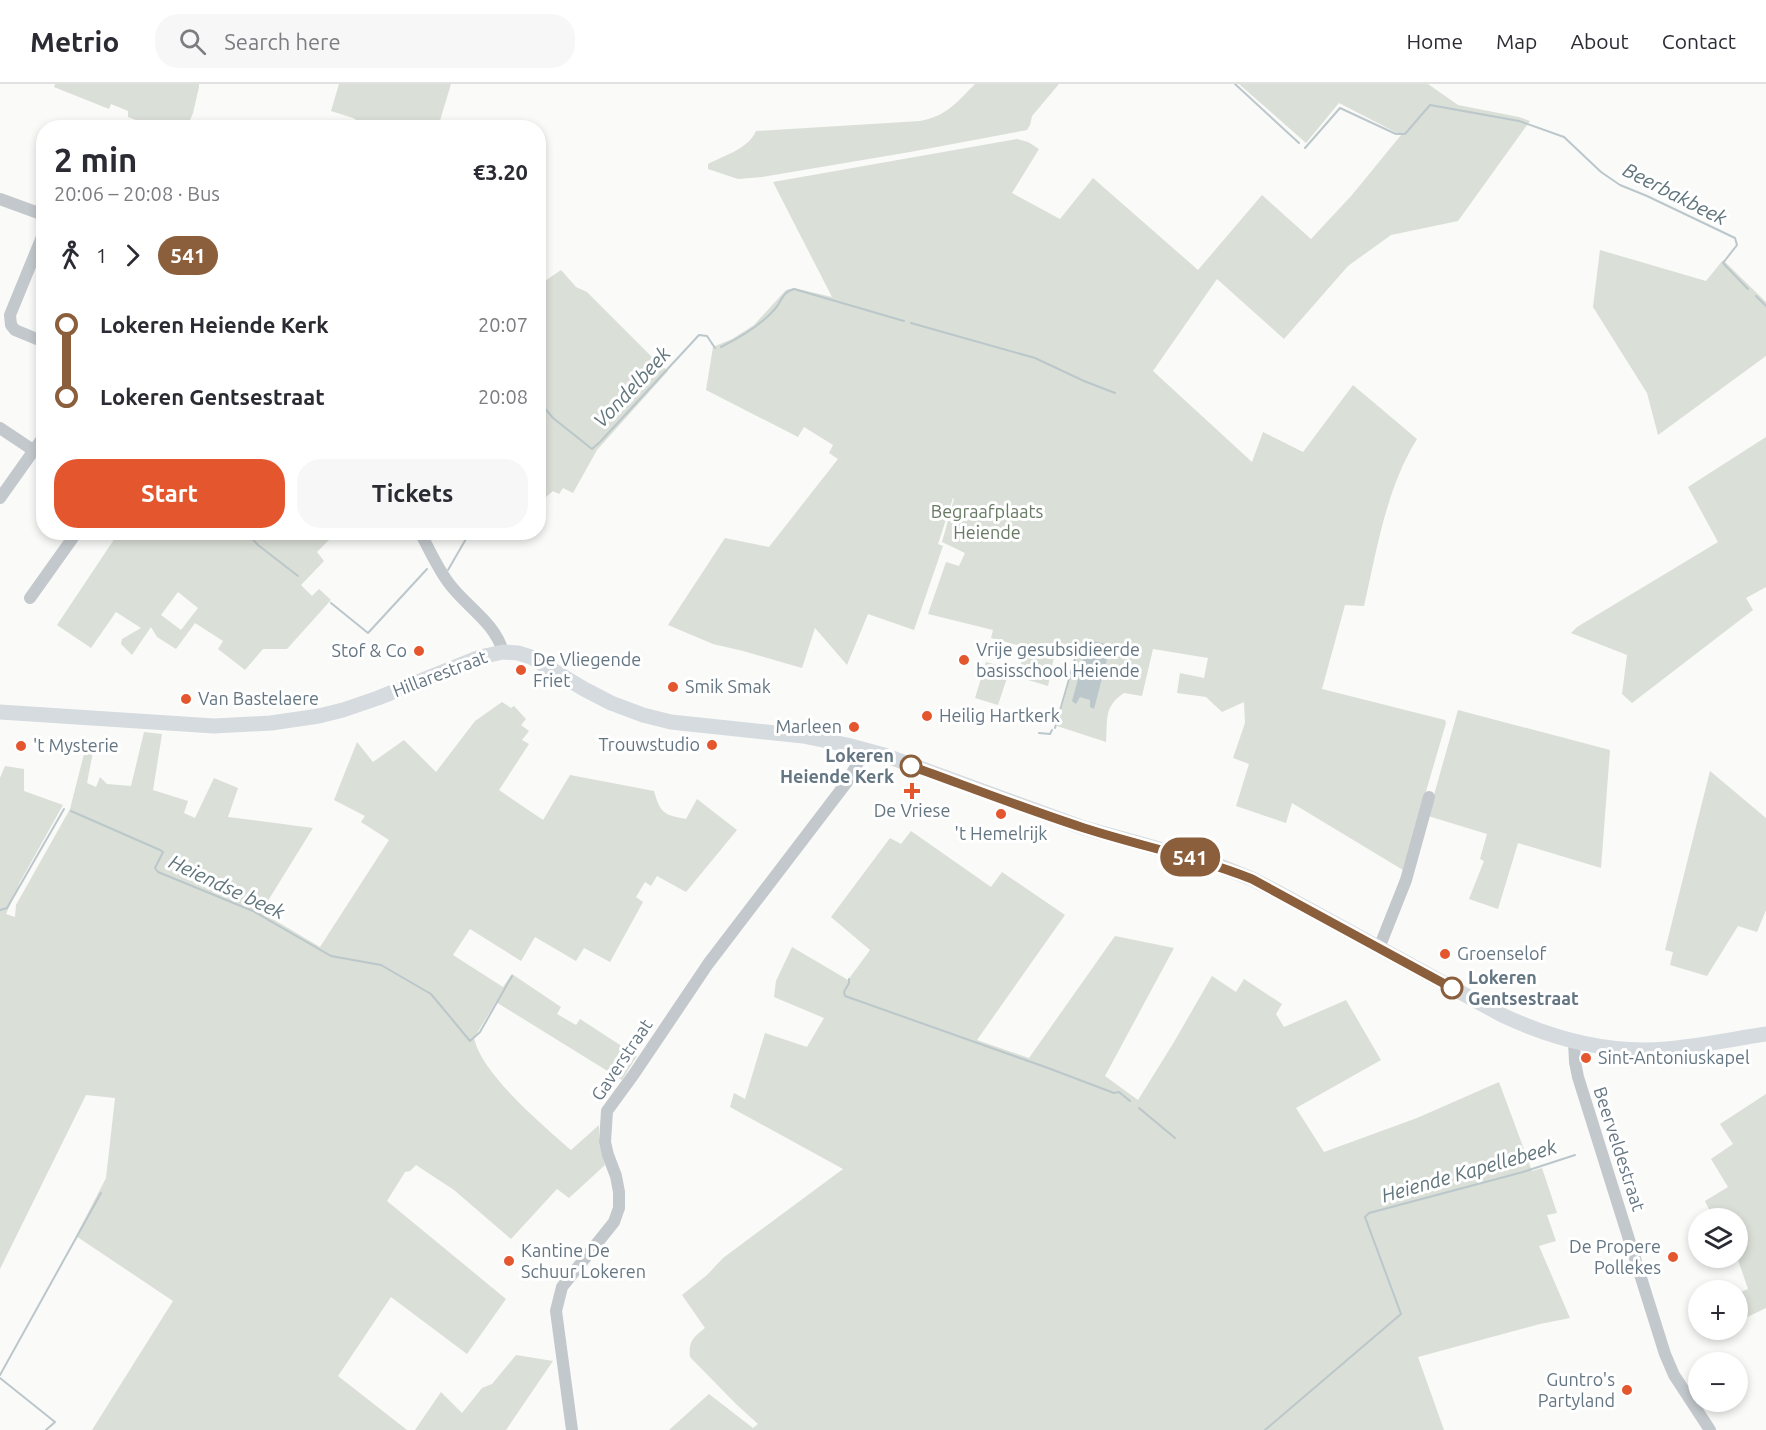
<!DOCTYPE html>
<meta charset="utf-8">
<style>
body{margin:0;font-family:Ubuntu,sans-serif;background:#f7f7f7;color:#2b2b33;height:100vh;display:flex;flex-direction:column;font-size:22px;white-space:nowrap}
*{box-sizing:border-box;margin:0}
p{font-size:20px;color:#7c7c81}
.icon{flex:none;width:33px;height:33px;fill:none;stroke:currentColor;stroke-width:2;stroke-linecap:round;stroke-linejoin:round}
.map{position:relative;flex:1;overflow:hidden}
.side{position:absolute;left:36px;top:36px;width:510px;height:420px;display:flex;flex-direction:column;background:#fff;border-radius:24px;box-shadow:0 3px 9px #0003}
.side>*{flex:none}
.badge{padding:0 12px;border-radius:20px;font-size:21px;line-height:39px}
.controls{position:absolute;left:1688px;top:1124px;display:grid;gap:12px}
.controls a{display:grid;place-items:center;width:60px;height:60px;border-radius:50%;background:#fff;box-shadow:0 3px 9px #0003;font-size:30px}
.map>.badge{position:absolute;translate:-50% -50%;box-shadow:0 0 0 3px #fff}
.legs{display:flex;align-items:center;gap:9px;height:66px;padding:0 18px;font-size:20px}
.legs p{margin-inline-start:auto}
.overview{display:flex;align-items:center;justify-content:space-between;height:102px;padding:0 18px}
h1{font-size:33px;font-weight:700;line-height:45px}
.button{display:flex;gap:12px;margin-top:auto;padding:12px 18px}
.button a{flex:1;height:69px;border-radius:24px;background:#e4572e;color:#fff;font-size:24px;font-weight:700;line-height:69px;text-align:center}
.button a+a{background:#f7f7f7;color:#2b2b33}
ul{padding:0 18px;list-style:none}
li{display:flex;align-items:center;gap:21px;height:72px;font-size:22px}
li i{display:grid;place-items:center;width:9px;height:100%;margin:0 8px;background:currentColor}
li i::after{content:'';width:15px;height:15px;margin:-8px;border:4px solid;border-radius:50%;background:#fff}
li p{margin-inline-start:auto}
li:first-child i{background:linear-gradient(#0000 50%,currentColor 0)}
li:last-child i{background:linear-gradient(currentColor 50%,#0000 0)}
header{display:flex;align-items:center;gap:36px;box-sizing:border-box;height:84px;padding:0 30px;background:#fff;border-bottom:2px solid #e1e1e2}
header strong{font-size:28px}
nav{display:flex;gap:33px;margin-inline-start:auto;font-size:21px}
.search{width:420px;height:54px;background:#f7f7f7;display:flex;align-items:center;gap:15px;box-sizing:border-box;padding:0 21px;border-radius:24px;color:#7c7c81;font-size:22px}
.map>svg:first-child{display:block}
</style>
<header>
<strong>Metrio</strong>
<div class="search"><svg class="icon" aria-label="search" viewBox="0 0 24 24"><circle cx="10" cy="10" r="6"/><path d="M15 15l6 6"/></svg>Search here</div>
<nav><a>Home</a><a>Map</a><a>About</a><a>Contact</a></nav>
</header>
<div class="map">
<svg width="1766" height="1346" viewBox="0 0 1766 1346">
<rect width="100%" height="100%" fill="#fafaf8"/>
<g fill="#dadfd7" fill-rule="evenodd">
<path d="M 55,0 L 199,0 L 199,3 L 193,29 L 187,43 L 155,43 L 128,33 L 128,27 L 111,20 L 109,25 L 54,3 Z"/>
<path d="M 339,0 L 451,0 L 438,43 L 368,43 L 353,34 L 331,27 Z"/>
<path d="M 975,0 L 1059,0 L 1032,32 L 1030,41 L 1027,46 L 910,68 L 762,93 L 738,95 L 708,85 L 708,80 C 725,71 748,65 756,47 L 920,37 C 947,32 956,19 975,0 Z"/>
<path d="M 1239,0 L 1428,0 L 1458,21 L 1519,33 L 1530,37 L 1458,137 L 1391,151 L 1348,182 L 1284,255 L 1217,195 L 1153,287 L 1252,378 L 1263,348 L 1303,368 L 1353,301 L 1417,355 C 1386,405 1377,465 1364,522 L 1345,521 L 1322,605 L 1445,636 L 1446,639 L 1403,786 L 1292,719 L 1286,739 L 1236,722 L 1249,680 L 1233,674 L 1245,639 L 1244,618 L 1222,628 L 1206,613 L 1177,609 L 1180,589 L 1204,594 L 1208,574 L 1153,565 L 1142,612 L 1124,609 C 1103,623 1108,636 1106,658 L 1057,642 L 1077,570 L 1056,563 L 1048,602 L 1018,593 L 1025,563 L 991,554 L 993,546 L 928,530 L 946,478 L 959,482 L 965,469 L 942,458 L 954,415 L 953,414 L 938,460 L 943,462 L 914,546 L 868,530 L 847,581 L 815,544 L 802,584 L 743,567 L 713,560 L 668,541 L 725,454 L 769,463 L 838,375 L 829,369 L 833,361 L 804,343 L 798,353 L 706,306 L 713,263 L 732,255 L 754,241 L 786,206 L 794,204 L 832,213 L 773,98 L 1017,55 L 1028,58 L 1039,65 L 1012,109 L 1060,135 L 1093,94 L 1198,186 L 1262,111 L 1311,155 L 1352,111 L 1401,51 L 1339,19 L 1306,59 Z"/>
<path d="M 1600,166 L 1706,197 L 1723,176 L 1766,218 L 1766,272 L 1658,351 L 1647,309 L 1593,223 Z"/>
<path d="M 561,186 L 576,203 L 587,208 L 658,279 L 668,287 L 597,366 L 573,409 L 563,404 L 559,410 L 553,407 L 539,419 L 539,396 L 541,392 L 538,391 L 539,201 Z"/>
<path d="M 1766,353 L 1766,503 L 1746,514 L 1753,526 L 1632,619 L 1622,610 L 1627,571 L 1571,549 L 1577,543 L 1718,458 L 1688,403 Z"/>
<path d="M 119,448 L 336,449 L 317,468 L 324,477 L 301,501 L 312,512 L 319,505 L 331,516 L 287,565 L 263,565 L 245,586 L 218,565 L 223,557 L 195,539 L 176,565 L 157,553 L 151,543 L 132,571 L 121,560 L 122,555 L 141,544 L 116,528 L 91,564 L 57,541 ZM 178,508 L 198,524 L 181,546 L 161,531 Z"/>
<path d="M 986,578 L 1010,585 L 998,621 L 975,614 Z"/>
<path d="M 502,618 L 511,624 L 514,622 L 526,635 L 521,641 L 529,647 L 522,656 L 529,660 L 499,706 L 543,736 L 570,691 L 654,707 C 660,729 664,731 686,735 L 697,715 L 737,746 L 686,808 L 657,792 L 651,802 L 645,798 L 636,813 L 643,818 L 610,878 L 584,864 L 576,877 L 535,853 L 521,877 L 470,845 L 453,871 L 503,903 L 512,890 L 561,923 L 557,930 L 576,941 L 580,935 L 637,972 L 622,996 L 496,918 L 474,954 C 482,991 543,1041 571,1066 L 599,1041 L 599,1059 L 605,1081 L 569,1114 L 557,1105 L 511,1155 L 454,1106 L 416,1081 L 410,1087 L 405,1088 L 387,1117 L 506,1215 L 467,1270 L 391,1213 L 338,1292 L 407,1346 L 92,1346 L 173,1217 L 76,1152 L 106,1094 L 115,1014 L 86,1011 L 0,1185 L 0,694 L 5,682 L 24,685 L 24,707 L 63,721 L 20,798 L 6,830 L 15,833 L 16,821 L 70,725 L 85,666 L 93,668 L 87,699 L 96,703 L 100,693 L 107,700 L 131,702 L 144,648 L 162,650 L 153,706 L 188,717 L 184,729 L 195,734 L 214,694 L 238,704 L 228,733 L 313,744 L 261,828 L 320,863 L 389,756 L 361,738 L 365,732 L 334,716 L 357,658 L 373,678 L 404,656 L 436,688 L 475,637 Z"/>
<path d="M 1458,626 L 1610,666 L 1601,784 L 1518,759 L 1498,825 L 1469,815 L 1484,777 L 1480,775 L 1487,750 L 1428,732 Z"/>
<path d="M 1710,687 L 1766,734 L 1766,826 L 1757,848 L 1738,842 L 1707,892 L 1670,881 L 1673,868 L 1665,866 Z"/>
<path d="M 911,747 L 991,803 L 1002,788 L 1065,831 L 977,956 L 1029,974 L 1115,852 L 1174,864 L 1105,992 L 1138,1016 L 1174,958 L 1212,892 L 1236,908 L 1244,895 L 1282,920 L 1276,930 L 1284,943 L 1346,916 L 1381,976 L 1296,1024 L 1324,1068 L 1417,1034 L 1499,998 L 1532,1087 L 1542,1084 L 1557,1129 L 1547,1131 L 1556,1157 L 1539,1162 L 1570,1234 L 1540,1240 L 1418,1273 L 1444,1346 L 669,1346 L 709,1310 L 753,1344 L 758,1340 L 736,1320 L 690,1273 C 688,1257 694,1253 705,1244 L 682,1211 L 707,1191 L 723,1174 L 843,1085 L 730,1023 L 734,1009 L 745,1015 L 765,949 L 807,963 L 824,934 L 774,913 L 776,897 L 792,863 L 848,896 L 870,866 L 831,833 L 890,754 L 901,760 Z"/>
<path d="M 1766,1010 L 1766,1224 L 1737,1238 L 1737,1229 L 1744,1225 L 1738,1209 L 1748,1205 L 1737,1173 L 1737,1134 L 1697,1134 L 1710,1127 L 1705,1117 L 1728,1103 L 1711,1075 L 1733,1060 L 1720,1040 Z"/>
<path d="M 516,1271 L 553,1277 L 506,1346 L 415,1346 L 441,1308 L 462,1329 L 482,1304 L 492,1300 Z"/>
</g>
<path fill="#bbc7cb" d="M 1085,570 L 1107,575 L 1094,625 L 1090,623 L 1090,616 L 1080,613 L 1076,620 L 1072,617 Z"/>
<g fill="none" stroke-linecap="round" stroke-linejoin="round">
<g stroke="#bbc7cb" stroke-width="2">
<path d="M 1235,0 L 1299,59"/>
<path d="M 1305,64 L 1340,24 L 1396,50 L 1405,50 L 1430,21 L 1519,37 L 1564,53 L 1601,88 L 1620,101 L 1647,112 L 1735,154 L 1737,161 L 1723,179 L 1748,205"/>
<path d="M 1756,212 L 1766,222"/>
<path d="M 911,239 L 1035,274 L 1084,297 L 1115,309"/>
<path d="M 721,263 C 741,253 761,241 775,225 C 782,217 782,208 794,205 L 904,237"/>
<path d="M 538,321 L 543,322 L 553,334 L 592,365 L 600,358 L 699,251 L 707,252 L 715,264"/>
<path d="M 246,448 L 258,461 L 298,492"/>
<path d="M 448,486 L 470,448"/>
<path d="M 331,519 L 368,549 L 427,485"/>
<path d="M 1092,558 L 1125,565"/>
<path d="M 1055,644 L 1078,564"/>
<path d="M 1039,649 L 1050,650 L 1052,646"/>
<path d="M 71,727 L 160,766 L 163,768 L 155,784 L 158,788 L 253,827 L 331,872 L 381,881 L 431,910 L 470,957 L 480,948 L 512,892"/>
<path d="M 0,826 L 7,824 L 64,725"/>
<path d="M 849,895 L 849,899 L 844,908 L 845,912 L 1048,984 L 1114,1009 L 1119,1008 L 1130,1017"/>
<path d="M 1139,1024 L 1175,1054"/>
<path d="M 0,1291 L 101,1109"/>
<path d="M 0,1294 L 55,1338 L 46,1346"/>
<path d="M 1265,1346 L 1401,1230 L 1365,1133 L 1369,1129 L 1523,1088 L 1575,1071"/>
</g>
<g stroke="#c3c8cc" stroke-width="12">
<path d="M 0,115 L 44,131"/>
<path d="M 44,148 L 10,231 L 11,241 L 15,246 L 44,258"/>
<path d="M 0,344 L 33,366"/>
<path d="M 0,414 L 44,352"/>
<path d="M 420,448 C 429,465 437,483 448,498 C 465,522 495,538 503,568"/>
<path d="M 30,514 L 77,448"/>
<path d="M 1379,864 L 1406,796 L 1429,713"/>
<path d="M 1574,957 L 1575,978 L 1578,993 L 1665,1270 L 1674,1291 L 1710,1346"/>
<path d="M 572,1346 L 556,1227 L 562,1203 L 614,1138 L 619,1124 L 619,1108 L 616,1092 L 608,1071 L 605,1058 L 607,1027 L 634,990 L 708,880 L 847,698 L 865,666"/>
</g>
<path stroke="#d6dbdf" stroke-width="15" d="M 0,628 L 214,642 L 271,639 L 319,632 L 343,626 L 378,614 L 480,573 L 503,568 L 518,569 L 531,573 L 584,605 L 611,619 L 643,631 L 671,638 L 803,652 L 847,661 L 884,671 L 1084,744 L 1220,782 L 1252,795 L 1279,809 L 1502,931 C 1553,955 1609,970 1666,965 C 1699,962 1733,955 1766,950"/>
</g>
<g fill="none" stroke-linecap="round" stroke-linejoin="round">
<g stroke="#fff" stroke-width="14">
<path id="line-1" d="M 911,682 C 969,703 1026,725 1084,744 C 1140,762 1197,773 1252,795 L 1452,904"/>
</g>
<use href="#line-1" stroke="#8b5e3c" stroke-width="9"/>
</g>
<g fill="#e4572e" stroke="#fff" stroke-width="2">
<circle cx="419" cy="567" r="6"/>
<circle cx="964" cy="576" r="6"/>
<circle cx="521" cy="586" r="6"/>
<circle cx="673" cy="603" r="6"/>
<circle cx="186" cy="615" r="6"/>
<circle cx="927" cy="632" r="6"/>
<circle cx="854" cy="643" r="6"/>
<circle cx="712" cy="661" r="6"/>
<circle cx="21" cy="662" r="6"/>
<path d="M909 698h6v6h6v6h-6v6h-6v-6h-6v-6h6z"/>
<circle cx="1001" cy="730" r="6"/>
<circle cx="1445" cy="870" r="6"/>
<circle cx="1586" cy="974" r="6"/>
<circle cx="1673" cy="1173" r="6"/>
<circle cx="509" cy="1177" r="6"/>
<circle cx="1627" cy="1306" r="6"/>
</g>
<g fill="#fff" stroke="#8b5e3c" stroke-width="3">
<circle cx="911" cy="682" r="10"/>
<circle cx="1452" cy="904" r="10"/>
</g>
<g text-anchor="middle" stroke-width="6" stroke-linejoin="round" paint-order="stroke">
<g font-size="18" fill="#687a64" stroke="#fff">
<text x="987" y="434">Begraafplaats<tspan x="987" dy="21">Heiende</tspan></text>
</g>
<g font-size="18" fill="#657683" stroke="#fff" text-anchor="start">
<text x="976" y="572">Vrije gesubsidieerde<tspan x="976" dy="21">basisschool Heiende</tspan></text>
<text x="407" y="573" text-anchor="end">Stof &amp; Co</text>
<text x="533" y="582">De Vliegende<tspan x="533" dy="21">Friet</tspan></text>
<text x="685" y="609">Smik Smak</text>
<text x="198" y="621">Van Bastelaere</text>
<text x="939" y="638">Heilig Hartkerk</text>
<text x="842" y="649" text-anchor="end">Marleen</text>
<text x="700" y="667" text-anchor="end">Trouwstudio</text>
<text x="33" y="668">'t Mysterie</text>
<text x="912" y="733" text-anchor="middle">De Vriese</text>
<text x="1001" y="756" text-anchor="middle">'t Hemelrijk</text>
<text x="1457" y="876">Groenselof</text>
<text x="1598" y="980">Sint-Antoniuskapel</text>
<text x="1661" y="1169" text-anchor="end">De Propere<tspan x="1661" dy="21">Pollekes</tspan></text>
<text x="521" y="1173">Kantine De<tspan x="521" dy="21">Schuur Lokeren</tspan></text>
<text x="1615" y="1302" text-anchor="end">Guntro's<tspan x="1615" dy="21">Partyland</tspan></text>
</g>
<g font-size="18" fill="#657683" stroke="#fff">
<text transform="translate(440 590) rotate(-21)" y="6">Hillarestraat</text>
<text transform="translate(622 976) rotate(-56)" y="6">Gaverstraat</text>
<text transform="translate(1619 1065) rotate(72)" y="6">Beerveldestraat</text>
</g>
<g font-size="18" font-weight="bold" fill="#657683" stroke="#fff" text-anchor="end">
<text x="894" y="678">Lokeren<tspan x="894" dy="21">Heiende Kerk</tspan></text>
<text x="1468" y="900" text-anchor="start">Lokeren<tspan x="1468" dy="21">Gentsestraat</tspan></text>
</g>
<g font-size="20" font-style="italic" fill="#60757c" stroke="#fff">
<text transform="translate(1675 110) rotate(27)" y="7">Beerbakbeek</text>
<text transform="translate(632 303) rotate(-47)" y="7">Vondelbeek</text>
<text transform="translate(227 803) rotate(25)" y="7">Heiendse beek</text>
<text transform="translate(1469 1087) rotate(-16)" y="7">Heiende Kapellebeek</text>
</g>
</g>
</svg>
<div class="controls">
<a><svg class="icon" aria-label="layers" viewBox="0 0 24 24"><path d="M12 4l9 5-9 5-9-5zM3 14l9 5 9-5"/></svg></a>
<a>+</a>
<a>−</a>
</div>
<b class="badge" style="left:1190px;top:773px;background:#8b5e3c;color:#fff">541</b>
<section class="side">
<div class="overview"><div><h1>2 min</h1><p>20:06 – 20:08 · Bus</p></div><b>€3.20</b></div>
<div class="legs"><svg class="icon" aria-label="walk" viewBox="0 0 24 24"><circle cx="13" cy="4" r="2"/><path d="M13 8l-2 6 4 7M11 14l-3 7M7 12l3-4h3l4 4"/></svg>1<svg class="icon" aria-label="forward" viewBox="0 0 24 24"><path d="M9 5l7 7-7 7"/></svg><b class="badge" style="background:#8b5e3c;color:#fff">541</b></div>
<ul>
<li><i style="color:#8b5e3c"></i><b>Lokeren Heiende Kerk</b><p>20:07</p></li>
<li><i style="color:#8b5e3c"></i><b>Lokeren Gentsestraat</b><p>20:08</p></li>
</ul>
<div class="button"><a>Start</a><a>Tickets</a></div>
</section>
</div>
